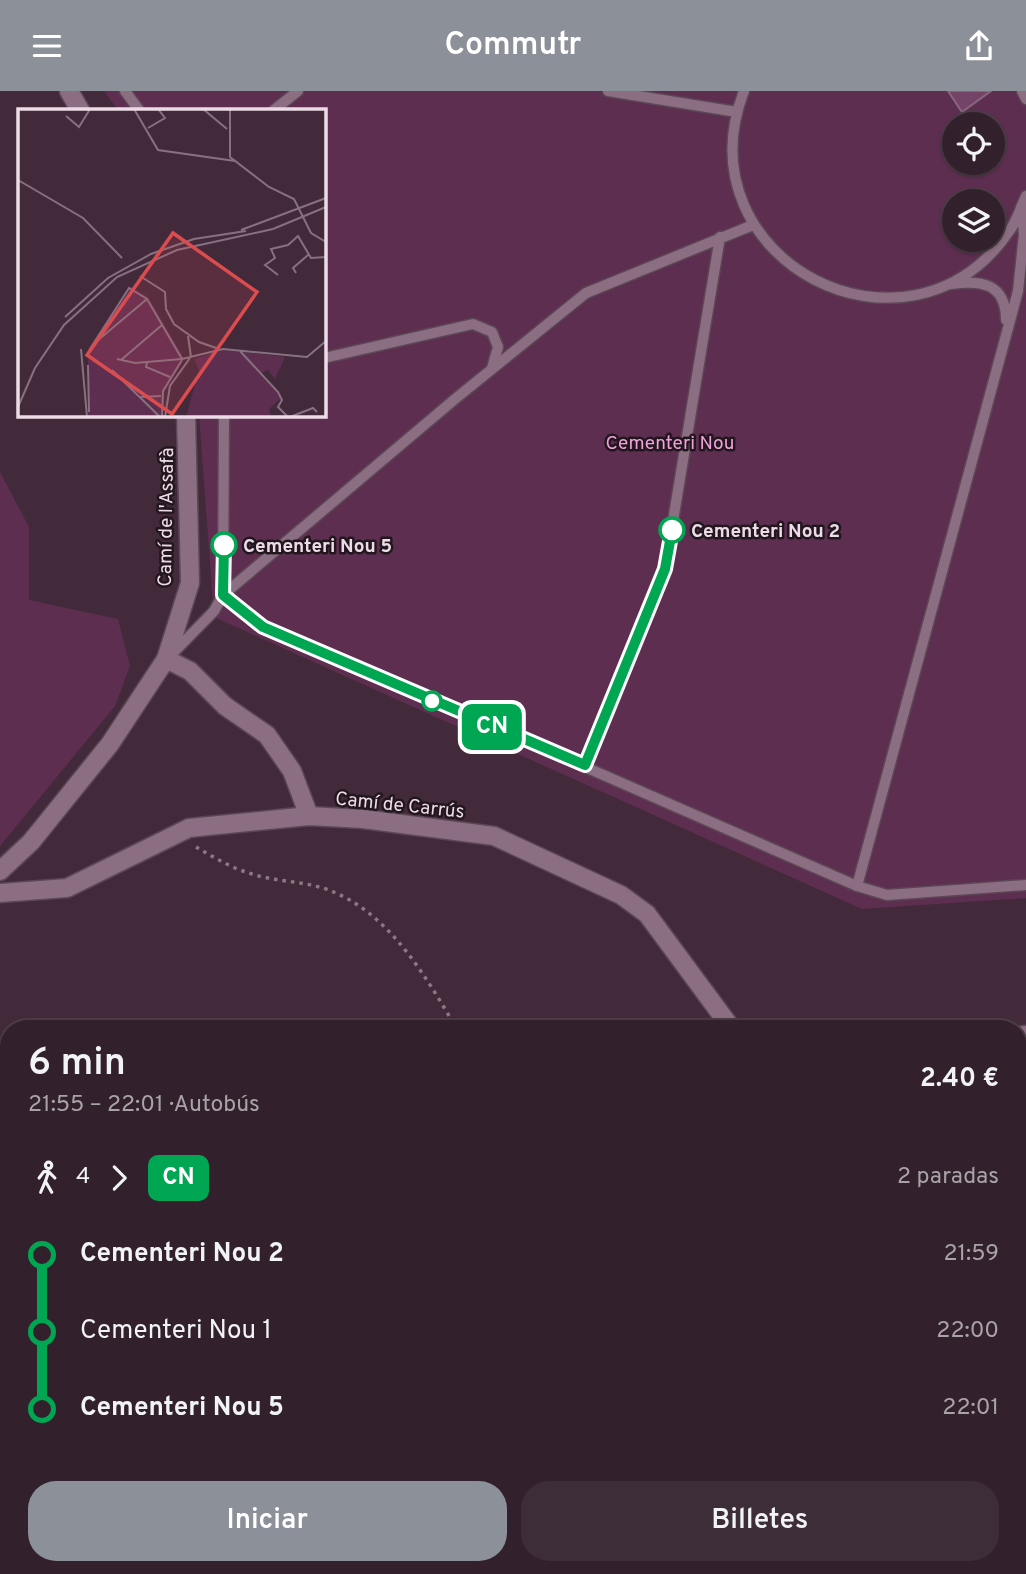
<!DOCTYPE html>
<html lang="es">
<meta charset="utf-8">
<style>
body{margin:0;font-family:Overpass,sans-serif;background:#3d2d38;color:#f1f3f6;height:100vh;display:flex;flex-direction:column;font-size:26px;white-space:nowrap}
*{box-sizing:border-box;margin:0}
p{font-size:23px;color:#a8a3a9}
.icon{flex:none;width:38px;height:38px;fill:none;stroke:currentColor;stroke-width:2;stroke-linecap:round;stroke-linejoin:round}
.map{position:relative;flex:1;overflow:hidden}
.details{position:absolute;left:0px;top:929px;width:1027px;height:555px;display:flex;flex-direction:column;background:#32202c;border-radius:28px 28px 0 0;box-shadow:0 2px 5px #0004,0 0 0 2px #4d3e48}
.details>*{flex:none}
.badge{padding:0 14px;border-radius:10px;font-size:24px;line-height:46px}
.buttons{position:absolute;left:942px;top:21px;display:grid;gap:14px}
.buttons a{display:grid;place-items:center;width:63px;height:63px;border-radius:50%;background:#32202c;box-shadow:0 2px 5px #0004,0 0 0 2px #4d3e48;font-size:35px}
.map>.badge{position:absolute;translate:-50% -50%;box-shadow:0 0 0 4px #fff}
.legs{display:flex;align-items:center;gap:10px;height:77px;padding:0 28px;font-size:23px}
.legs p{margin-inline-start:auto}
.head{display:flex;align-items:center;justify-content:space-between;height:119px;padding:0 28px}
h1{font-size:38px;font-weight:600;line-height:52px}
.cta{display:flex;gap:14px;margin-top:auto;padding:14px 28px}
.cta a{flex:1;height:80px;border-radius:28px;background:#8c9099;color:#fff;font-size:28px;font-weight:600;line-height:80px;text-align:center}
.cta a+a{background:#3d2d38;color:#f1f3f6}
ul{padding:0 28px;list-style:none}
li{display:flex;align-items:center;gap:24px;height:77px;font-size:26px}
li i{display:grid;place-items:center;width:10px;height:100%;margin:0 9px;background:currentColor}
li i::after{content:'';width:18px;height:18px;margin:-9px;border:5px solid;border-radius:50%;background:#32202c}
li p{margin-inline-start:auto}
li:first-child i{background:linear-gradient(#0000 50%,currentColor 0)}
li:last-child i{background:linear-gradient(currentColor 50%,#0000 0)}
header{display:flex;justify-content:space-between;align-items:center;height:91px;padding:0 28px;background:#8c9099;color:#fff;font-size:32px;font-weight:600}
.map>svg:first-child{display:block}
</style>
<header><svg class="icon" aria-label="menu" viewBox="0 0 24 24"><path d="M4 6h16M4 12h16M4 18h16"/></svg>Commutr<svg class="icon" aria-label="share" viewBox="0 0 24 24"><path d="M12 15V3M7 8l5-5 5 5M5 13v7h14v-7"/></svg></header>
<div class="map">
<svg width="1026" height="1483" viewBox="0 0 1026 1483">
<rect width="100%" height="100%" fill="#432a3b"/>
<g fill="#5d2e50" fill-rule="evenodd">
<path d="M 104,0 L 1026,0 L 1026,807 L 862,818 L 214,526 L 199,324 L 324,324 L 324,19 L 118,19 ZM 954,33 L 992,33 L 992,72 L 954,72 ZM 954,110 L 992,110 L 992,149 L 954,149 Z"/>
<path d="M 0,381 L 29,436 L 29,509 L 118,528 L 130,575 L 115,615 L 0,755 Z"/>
</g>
<path fill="#754367" stroke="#84677a" stroke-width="2" d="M 948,0 L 991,0 L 962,21 Z"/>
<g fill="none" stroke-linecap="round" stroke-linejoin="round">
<g stroke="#5c4755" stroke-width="13">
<g id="lane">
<path d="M 125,0 L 139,19"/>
<path d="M 608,0 L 737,21"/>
<path d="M 744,0 C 679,169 909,288 1010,139 C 1017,129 1021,116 1026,105"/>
<path d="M 1022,0 L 1026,8"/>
<path d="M 274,19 L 298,0"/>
<path d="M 951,193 C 981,189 1006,192 1006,229"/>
<path d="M 324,267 L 473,233 L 492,241 L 498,256 L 492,277"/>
<path d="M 223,504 L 263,535 L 857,795 L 887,804 L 1026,794"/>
<path d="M 223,504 L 224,324"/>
<path d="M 172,563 L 214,520 L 223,504 L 455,308 L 586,202 L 753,134"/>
<path d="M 585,674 L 665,478 L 720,146"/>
<path d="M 857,795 L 1018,200 L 1024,143 L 1021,116"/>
</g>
</g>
<g stroke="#5c4755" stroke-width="21">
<g id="street">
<path d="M 69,0 L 80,19"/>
<path d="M 166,568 L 190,580 L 225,615 L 267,644 L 292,680 L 309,725"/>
<path d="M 0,780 L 31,751 L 110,653 L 166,568 L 190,492 L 186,324"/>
<path d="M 0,802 L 67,797 L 189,737 L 309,725 L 363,728 L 494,745 L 621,804 L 647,823 L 732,938"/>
<path d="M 1018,945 L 1026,944"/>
</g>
</g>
<g stroke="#5c4755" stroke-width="24">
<g id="highway">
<path d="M 1018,1189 L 1026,1177"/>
<path d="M 1018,1287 L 1026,1275"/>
<path d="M 800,1483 L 807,1475"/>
<path d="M 869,1483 L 875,1475"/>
</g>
</g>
<g stroke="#8c7785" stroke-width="3.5" stroke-dasharray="3.5 5" stroke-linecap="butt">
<path d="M 196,756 C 212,765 231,777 249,782 C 277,792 310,789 338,803 C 393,828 427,888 457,938"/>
<path d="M 1018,970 L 1026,963"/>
<path d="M 0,1370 L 9,1371"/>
<path d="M 1018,1399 L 1026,1388"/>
<path d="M 952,1483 L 958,1475"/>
</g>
<use href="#lane" stroke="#8b6e81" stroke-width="10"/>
<use href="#street" stroke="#8b6e81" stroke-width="18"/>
<use href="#highway" stroke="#e79fd1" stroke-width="21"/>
</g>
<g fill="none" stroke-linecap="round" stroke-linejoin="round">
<g stroke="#fff" stroke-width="16">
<path id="line-1" d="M 224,454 L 223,504 L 263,536 L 585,674 L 665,478 L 672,439"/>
</g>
<use href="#line-1" stroke="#00a651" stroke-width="10"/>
</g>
<g fill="#fff" stroke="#00a651" stroke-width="3.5">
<circle cx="672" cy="439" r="12"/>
<circle cx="224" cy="454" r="12"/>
<circle cx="432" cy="610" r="9"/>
</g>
<g text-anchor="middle" stroke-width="5" stroke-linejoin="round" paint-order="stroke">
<g font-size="19" fill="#efa1d8" stroke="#22171f">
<text x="670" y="358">Cementeri Nou</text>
</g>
<g font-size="19" fill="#eddce7" stroke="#22171f">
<text transform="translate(165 426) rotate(-89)" y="7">Camí de l'Assafà</text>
<text transform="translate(400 713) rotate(6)" y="7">Camí de Carrús</text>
</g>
<g font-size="19" font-weight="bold" fill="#eddce7" stroke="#22171f" text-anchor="start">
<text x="691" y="446">Cementeri Nou 2</text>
<text x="243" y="461">Cementeri Nou 5</text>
</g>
</g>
<g transform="translate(18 18)">
<rect width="308" height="308" fill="#432a3b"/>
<path d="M 112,177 L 130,188 L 166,249 L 146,284 L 145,308 L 70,308 L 70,240 ZM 205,241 L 267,248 L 257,270 L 250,261 L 244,264 L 263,289 L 251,300 L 253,308 L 168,308 L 181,261 L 176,250 Z" fill="#5d2e50"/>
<path fill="none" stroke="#877180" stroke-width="2" d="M 116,0 L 140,41 L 217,52M 185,0 L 209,20M 212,0 L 212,48 L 251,78 L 276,90 L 293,124 L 308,133M 48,7 L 61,18 L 72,0M 130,19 L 147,9 L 140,0M 0,71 L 65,109 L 104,149M 223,121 L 308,89M 278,164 L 275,159 L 290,146M 260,166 L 247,156 L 257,149 L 253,140 L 270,136 L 280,127 L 293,149 L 308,148M 122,167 L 147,183 L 148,200 L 156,215 L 181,233 L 201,240M 47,208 L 90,169 L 133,145 L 176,130 L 228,122M 170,227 L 173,248M 79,232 L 129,190M 63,240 L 69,308M 72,240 L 111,179 L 129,190 L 164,250M 222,242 L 260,283 L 264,291 L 260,298 L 270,308M 99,250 L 117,254 L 164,250 L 205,240 L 289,248 L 308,232M 103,251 L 144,216M 129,254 L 128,258 L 152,268M 70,256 L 71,303M 94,261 L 142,308M 122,288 L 143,287M 0,298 L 17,259 L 46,216 L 99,168 L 159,141 L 255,120 L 308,98M 144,308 L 145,282 L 164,251M 147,308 L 152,277 L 172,249M 272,308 L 295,299 L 299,303"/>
<path fill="#db4c4e" fill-opacity="0.15" stroke="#db4c4e" stroke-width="3.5" d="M 155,124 L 239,183 L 154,305 L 69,246 Z"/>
<rect width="308" height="308" fill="none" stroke="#eddce7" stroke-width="3.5"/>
</g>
</svg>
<div class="buttons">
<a><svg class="icon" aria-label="locate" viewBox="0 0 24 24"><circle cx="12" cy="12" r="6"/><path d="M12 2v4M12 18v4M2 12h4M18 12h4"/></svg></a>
<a><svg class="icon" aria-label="layers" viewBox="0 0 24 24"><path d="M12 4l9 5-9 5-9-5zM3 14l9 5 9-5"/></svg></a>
</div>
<b class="badge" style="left:492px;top:636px;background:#00a651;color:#fff">CN</b>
<section class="details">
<div class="head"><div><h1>6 min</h1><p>21:55 – 22:01 · Autobús</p></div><b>2.40 €</b></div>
<div class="legs"><svg class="icon" aria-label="walk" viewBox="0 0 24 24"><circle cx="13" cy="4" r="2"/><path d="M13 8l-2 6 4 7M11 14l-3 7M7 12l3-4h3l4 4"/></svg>4<svg class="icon" aria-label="forward" viewBox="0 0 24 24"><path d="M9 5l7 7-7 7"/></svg><b class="badge" style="background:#00a651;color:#fff">CN</b><p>2 paradas</p></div>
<ul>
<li><i style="color:#00a651"></i><b>Cementeri Nou 2</b><p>21:59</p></li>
<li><i style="color:#00a651"></i><span>Cementeri Nou 1</span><p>22:00</p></li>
<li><i style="color:#00a651"></i><b>Cementeri Nou 5</b><p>22:01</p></li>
</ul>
<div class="cta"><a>Iniciar</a><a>Billetes</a></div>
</section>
</div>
